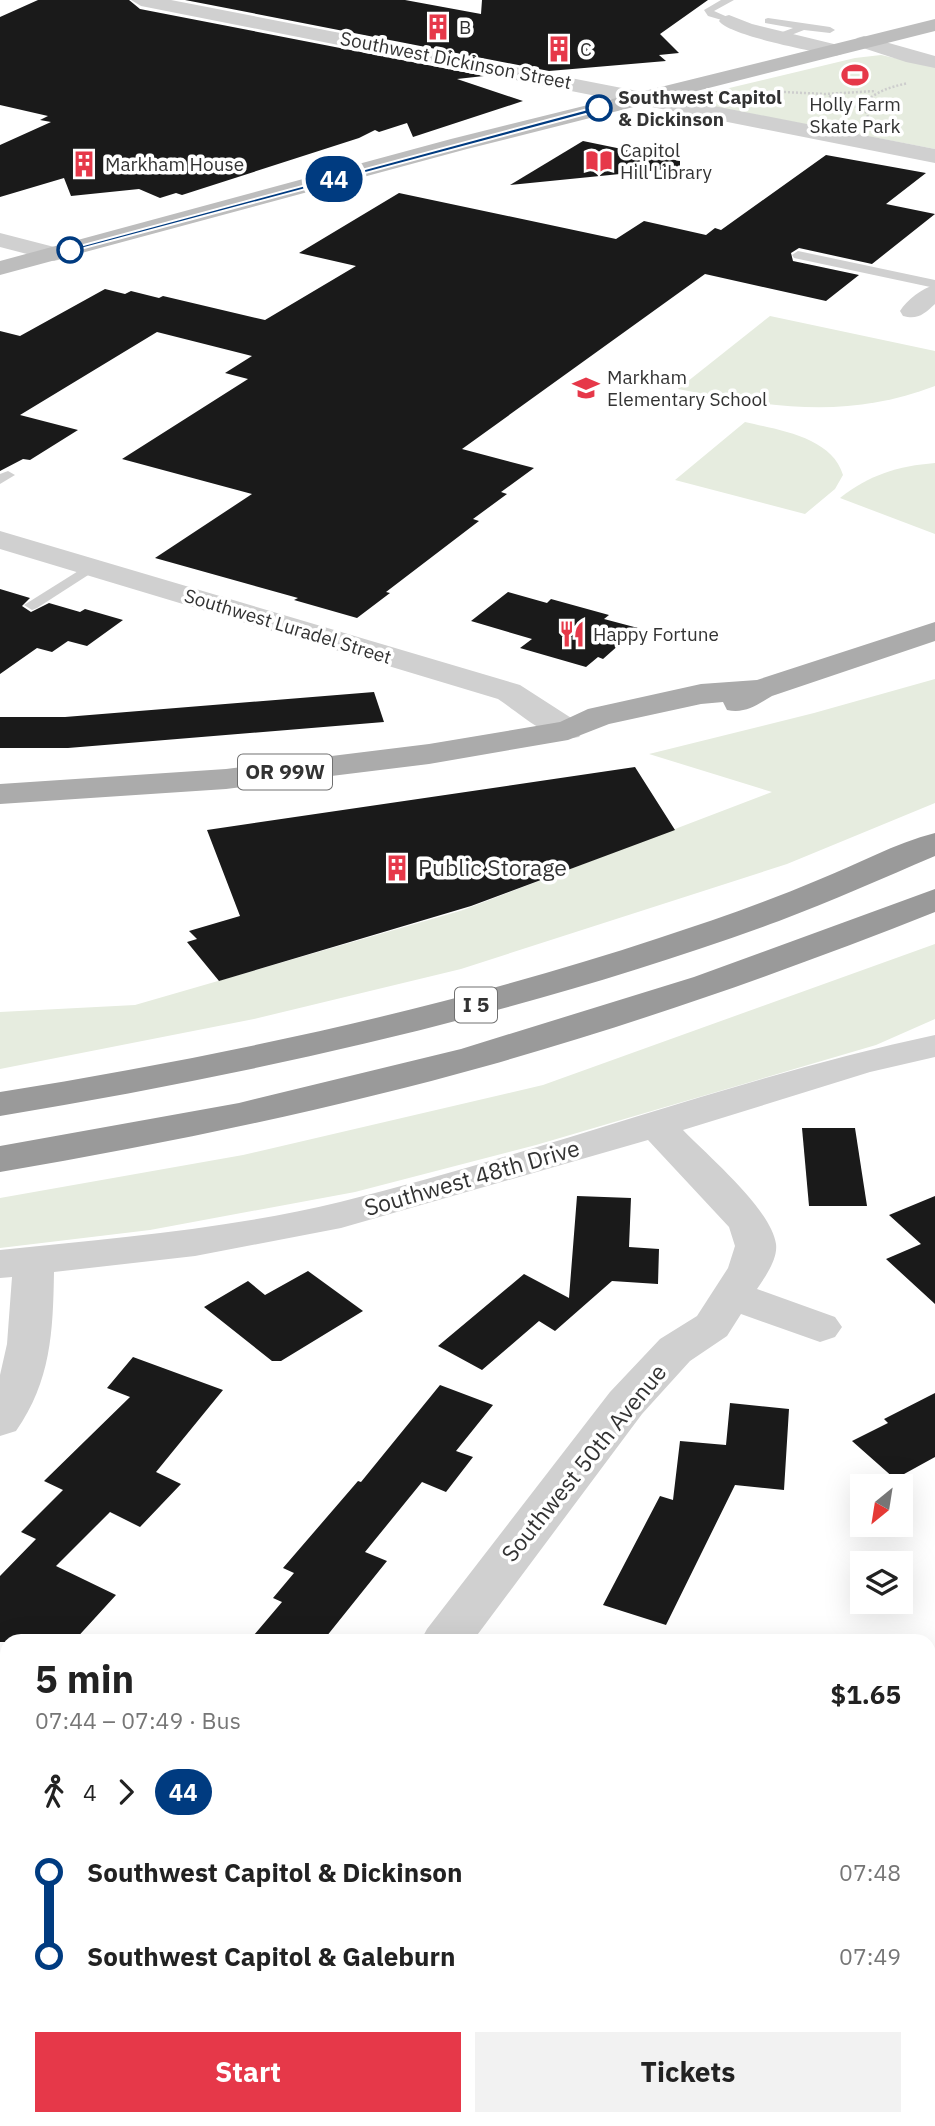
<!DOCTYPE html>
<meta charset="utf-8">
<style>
body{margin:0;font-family:"IBM Plex Sans",sans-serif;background:#f2f2f2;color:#222;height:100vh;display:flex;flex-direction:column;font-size:26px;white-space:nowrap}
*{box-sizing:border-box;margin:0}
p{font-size:23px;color:#767676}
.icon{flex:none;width:38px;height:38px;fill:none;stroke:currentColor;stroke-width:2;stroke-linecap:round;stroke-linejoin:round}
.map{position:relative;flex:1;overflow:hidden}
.details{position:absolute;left:0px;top:1634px;width:936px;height:492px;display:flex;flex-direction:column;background:#fff;border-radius:21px 21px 0 0;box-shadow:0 7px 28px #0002}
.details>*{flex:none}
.badge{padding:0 14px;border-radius:23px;font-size:24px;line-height:46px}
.needle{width:46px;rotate:210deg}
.controls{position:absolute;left:850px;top:1474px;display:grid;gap:14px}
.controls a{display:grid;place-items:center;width:63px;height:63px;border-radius:0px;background:#fff;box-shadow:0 7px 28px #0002;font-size:35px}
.map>.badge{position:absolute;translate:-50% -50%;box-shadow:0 0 0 4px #fff}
.legs{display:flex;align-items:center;gap:10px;height:77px;padding:0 35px;font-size:23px}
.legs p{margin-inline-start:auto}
.headline{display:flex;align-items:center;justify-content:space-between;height:119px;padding:0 35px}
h1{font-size:38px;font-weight:700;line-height:52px}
.cta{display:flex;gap:14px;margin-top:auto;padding:14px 35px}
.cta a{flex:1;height:80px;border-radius:0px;background:#e63849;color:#fff;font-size:28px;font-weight:700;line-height:80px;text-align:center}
.cta a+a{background:#f2f2f2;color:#222}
ul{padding:0 35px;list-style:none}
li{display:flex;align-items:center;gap:24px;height:84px;font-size:26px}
li i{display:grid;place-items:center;width:10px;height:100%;margin:0 9px;background:currentColor}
li i::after{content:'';width:18px;height:18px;margin:-9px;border:5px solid;border-radius:50%;background:#fff}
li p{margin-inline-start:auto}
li:first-child i{background:linear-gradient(#0000 50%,currentColor 0)}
li:last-child i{background:linear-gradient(currentColor 50%,#0000 0)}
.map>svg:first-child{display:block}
</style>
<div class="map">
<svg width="935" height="2126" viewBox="0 0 935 2126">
<rect width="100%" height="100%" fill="#fff"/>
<g fill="#e6ecdf">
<path d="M 881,55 L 935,67 L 935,149 L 679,100 L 855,58 Z"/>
<path d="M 770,316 L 935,351 L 935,386 C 847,420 768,407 678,389 Z"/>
<path d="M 745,422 C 778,430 832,437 843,475 L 835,489 L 805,514 L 675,480 Z"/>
<path d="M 935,463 L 935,534 L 840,498 C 869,475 898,466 935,463 Z"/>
<path d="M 935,679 L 935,803 L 787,864 L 461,969 L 254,1019 L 0,1069 L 0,1012 L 135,1005 L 463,910 L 772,792 L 649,754 L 814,713 Z"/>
<path d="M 935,944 L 935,1019 L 876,1045 L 536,1145 L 355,1192 L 150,1230 L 0,1248 L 0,1198 L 243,1155 L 543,1085 Z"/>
</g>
<g fill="#1a1a1a">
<path d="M 38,0 L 129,0 L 140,9 L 484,76 L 457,79 L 523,101 L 413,137 L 407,123 L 379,132 L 375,130 L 359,138 L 182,195 L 176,193 L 160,198 L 139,189 L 71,196 L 64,178 L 0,197 L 0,145 L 51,122 L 40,120 L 48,116 L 0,105 L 0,17 Z"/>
<path d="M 185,0 L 405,0 L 481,14 L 482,0 L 708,0 L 660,34 L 679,53 L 659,55 L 666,61 L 549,71 Z"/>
<path d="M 583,141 L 680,161 L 680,168 L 510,185 Z"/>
<path d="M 826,155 L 926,173 L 886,204 L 935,214 L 872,264 L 799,248 L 791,253 L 793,261 L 859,275 L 826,301 L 705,274 L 462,449 L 534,468 L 501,492 L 507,494 L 473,519 L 479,521 L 386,592 L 390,593 L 357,618 L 294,600 L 298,598 L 155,558 L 252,494 L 122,459 L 248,379 L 225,373 L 252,356 L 157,332 L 20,415 L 78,430 L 30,460 L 23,459 L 0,471 L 0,331 L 20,336 L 105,289 L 125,294 L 131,291 L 159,298 L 163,296 L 265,320 L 356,266 L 299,253 L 399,193 L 616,239 L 644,221 L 706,235 L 715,228 L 721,230 Z"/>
<path d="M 0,589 L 30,598 L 22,606 L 31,612 L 49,603 L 80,612 L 85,609 L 123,620 L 87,646 L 68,641 L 52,652 L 37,648 L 0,674 Z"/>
<path d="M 508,592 L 547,603 L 551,599 L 609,615 L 604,619 L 638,628 L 603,659 L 598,657 L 586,667 L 520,648 L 532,639 L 471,621 Z"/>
<path d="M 374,692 L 384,722 L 68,748 L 0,748 L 0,717 L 65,717 Z"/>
<path d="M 635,767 L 675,830 L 471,906 L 219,981 L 187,942 L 197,939 L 189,931 L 240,916 L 207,830 Z"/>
<path d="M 802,1128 L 855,1128 L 867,1206 L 809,1206 Z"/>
<path d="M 577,1196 L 631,1198 L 629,1247 L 659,1249 L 658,1284 L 612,1281 L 555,1331 L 539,1321 L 482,1370 L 438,1346 L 524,1274 L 569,1298 Z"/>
<path d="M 935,1196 L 935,1304 L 886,1259 L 921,1244 L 889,1215 Z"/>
<path d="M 308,1271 L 363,1311 L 281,1361 L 272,1361 L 204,1307 L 248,1281 L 265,1295 Z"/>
<path d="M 133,1357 L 223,1390 L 156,1472 L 181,1484 L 140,1527 L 110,1512 L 56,1566 L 116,1595 L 73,1642 L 0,1642 L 0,1576 L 36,1539 L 21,1532 L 63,1490 L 44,1481 L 130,1397 L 107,1388 Z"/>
<path d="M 440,1385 L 493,1405 L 456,1451 L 473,1457 L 446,1492 L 422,1482 L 365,1552 L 387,1561 L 322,1642 L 248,1642 L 282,1602 L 273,1598 L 294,1573 L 283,1568 L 358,1481 L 361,1482 Z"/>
<path d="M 935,1393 L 935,1457 L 895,1479 L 852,1441 L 888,1423 L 884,1419 Z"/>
<path d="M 730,1403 L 789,1409 L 784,1490 L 735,1485 L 666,1625 L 603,1605 L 660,1496 L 673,1500 L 680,1441 L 726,1445 Z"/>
</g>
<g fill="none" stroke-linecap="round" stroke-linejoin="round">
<g stroke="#cdcdcd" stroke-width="2.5" stroke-dasharray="2 2" stroke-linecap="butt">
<path d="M 784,92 L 825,94 L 876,91"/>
<path d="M 829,96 L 864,110"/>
<path d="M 868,117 L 863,105 C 875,91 891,87 908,83"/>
</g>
<g fill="#d0d0d0" fill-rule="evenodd">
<path d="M 721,0 L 734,0 L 714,11 L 732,19 L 732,23 L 708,16 L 704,10 Z"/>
<path d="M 768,18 L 830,27 L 835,30 L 830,33 L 804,30 L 781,39 L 777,38 L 777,34 L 793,28 L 765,23 L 765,19 Z"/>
<path d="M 798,251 L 935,280 L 935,288 L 794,258 L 792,255 Z"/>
<path d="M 8,471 L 15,475 L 0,484 L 0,474 Z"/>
<path d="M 91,563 L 96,564 L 98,567 L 96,570 L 37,608 L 32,610 L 24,605 Z"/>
</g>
<g fill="#d0d0d0" fill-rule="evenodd">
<path d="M 131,0 L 171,0 L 935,149 L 935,163 L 141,6 Z"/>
<path d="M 729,15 L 752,24 L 842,46 L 845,50 L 842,54 L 835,56 C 813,51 730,36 719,21 L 722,17 Z"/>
<path d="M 864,36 L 935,56 L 935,68 L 906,62 L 857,46 L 854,42 L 857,38 Z"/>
<path d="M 0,233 L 62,249 L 66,254 L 62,259 L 54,261 L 0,247 Z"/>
<path d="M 935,285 L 935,304 C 924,314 918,320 903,316 L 900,311 C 907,300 922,288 935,285 Z"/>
<path d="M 0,531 L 520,685 L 579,723 L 584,730 L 579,737 C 551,744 521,714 498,699 L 0,549 Z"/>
<path d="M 935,1035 L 935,1057 L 870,1072 L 683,1130 C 708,1156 771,1209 776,1244 C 778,1259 765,1277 757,1289 L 835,1317 L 842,1327 L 835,1337 L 820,1342 L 741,1314 L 727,1336 L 690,1361 L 642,1414 L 472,1642 L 420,1642 L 427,1629 L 610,1392 L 660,1339 L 697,1316 L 728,1268 L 735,1246 L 729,1227 L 648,1140 L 341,1228 L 195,1256 L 54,1272 C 53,1332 51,1381 16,1431 L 0,1436 L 0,1375 L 7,1344 L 12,1277 L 0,1278 L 0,1250 C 113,1238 229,1229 340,1202 C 540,1153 734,1078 935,1035 Z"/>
<path d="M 246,2119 L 304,2119 L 303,2126 L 245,2126 Z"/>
</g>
<path fill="#bdbdbd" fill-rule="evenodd" d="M 935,19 L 935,31 L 467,149 L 0,275 L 0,261 L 451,139 Z"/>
<path fill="#ababab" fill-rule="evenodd" d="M 935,622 L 935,641 L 772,696 C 757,705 745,714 727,710 L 723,702 L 701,704 L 609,724 L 568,740 L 429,764 L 226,789 L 0,804 L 0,784 L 226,769 L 429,744 L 560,722 L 588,709 L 701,684 L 757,680 Z"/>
<g fill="#9a9a9a" fill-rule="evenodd">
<path d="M 935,833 L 935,856 C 883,878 832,901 779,921 C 527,1013 264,1072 0,1116 L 0,1092 C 223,1056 444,1009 659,938 C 712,921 766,902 818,880 C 856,865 895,843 935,833 Z"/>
<path d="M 935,889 L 935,912 C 789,970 641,1022 490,1065 C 329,1110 165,1144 0,1172 L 0,1146 L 239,1103 L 461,1049 L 694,977 Z"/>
</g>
</g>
<path fill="#003b80" stroke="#fff" stroke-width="2" d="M 599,106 L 601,110 L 73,251 L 65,250 Z"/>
<defs>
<g id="building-bare" transform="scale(2.1)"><path d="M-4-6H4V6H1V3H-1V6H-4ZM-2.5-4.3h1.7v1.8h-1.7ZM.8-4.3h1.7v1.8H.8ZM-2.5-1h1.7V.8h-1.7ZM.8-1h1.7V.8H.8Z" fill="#e63849" stroke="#fff" stroke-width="2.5" paint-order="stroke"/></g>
<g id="stadium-bare" transform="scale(2.1)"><path d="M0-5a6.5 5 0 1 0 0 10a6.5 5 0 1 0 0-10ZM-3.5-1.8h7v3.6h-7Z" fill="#e63849" stroke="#fff" stroke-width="2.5" paint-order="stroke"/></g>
<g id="library-bare" transform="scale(2.1)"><path d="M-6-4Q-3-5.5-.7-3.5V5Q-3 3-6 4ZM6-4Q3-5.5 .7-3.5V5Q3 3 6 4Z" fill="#e63849" stroke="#fff" stroke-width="2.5" paint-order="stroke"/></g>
<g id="school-bare" transform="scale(2.1)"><path d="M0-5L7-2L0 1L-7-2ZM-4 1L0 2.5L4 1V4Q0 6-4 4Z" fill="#e63849" stroke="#fff" stroke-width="2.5" paint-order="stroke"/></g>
<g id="restaurant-bare" transform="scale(2.1)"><path d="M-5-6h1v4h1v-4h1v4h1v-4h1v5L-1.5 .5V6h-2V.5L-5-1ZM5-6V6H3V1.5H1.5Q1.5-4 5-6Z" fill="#e63849" stroke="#fff" stroke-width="2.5" paint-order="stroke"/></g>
</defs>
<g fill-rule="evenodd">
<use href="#building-bare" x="438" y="27"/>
<use href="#building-bare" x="559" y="49"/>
<use href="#stadium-bare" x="855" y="75"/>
<use href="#library-bare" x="599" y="161"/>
<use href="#building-bare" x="84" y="164"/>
<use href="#school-bare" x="586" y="388"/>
<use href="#restaurant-bare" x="572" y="634"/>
<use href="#building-bare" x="397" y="868"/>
</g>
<g fill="#fff" stroke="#003b80" stroke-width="3.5">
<circle cx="599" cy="108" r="12"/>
<circle cx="70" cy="250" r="12"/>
</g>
<g text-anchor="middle" stroke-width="7" stroke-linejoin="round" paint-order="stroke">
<g font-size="19" fill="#333" stroke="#fff" text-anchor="start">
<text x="459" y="34">B</text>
<text x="580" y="56">C</text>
<text x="855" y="111" text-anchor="middle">Holly Farm<tspan x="855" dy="22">Skate Park</tspan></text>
<text x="620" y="157">Capitol<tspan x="620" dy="22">Hill Library</tspan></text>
<text x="105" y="171">Markham House</text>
<text x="607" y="384">Markham<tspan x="607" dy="22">Elementary School</tspan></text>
<text x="593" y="641">Happy Fortune</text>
</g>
<g font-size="19" fill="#333" stroke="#fff">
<text transform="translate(456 60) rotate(11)" y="7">Southwest Dickinson Street</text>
<text transform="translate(288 626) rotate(17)" y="7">Southwest Luradel Street</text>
</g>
<g font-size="19" font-weight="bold" fill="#333" stroke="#fff" text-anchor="start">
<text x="618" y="104">Southwest Capitol<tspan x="618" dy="22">&amp; Dickinson</tspan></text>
</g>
<g fill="#fff" stroke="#707070" stroke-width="2">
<rect x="238" y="754.5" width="94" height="35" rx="5"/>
<rect x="455" y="987.5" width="42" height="35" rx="5"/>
</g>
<g font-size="21" font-weight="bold" fill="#333">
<text x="285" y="779">OR 99W</text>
<text x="476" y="1012">I 5</text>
</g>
<g font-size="23" fill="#333" stroke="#fff" text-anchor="start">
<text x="418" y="876">Public Storage</text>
</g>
<g font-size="23" fill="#333" stroke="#fff">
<text transform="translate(472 1178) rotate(-16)" y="8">Southwest 48th Drive</text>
<text transform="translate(584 1463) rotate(-51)" y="8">Southwest 50th Avenue</text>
</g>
</g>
</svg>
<div class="controls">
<a><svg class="needle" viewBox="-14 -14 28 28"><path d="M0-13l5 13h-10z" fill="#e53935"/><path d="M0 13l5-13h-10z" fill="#767676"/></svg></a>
<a><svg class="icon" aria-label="layers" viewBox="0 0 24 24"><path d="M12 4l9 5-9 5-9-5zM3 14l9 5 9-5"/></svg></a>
</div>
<b class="badge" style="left:334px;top:179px;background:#003b80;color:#fff">44</b>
<section class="details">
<div class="headline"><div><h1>5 min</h1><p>07:44 – 07:49 · Bus</p></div><b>$1.65</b></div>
<div class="legs"><svg class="icon" aria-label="walk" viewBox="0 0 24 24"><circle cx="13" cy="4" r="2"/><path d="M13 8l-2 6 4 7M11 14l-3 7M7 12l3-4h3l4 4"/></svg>4<svg class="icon" aria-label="forward" viewBox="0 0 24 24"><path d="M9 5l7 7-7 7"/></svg><b class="badge" style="background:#003b80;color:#fff">44</b></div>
<ul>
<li><i style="color:#003b80"></i><b>Southwest Capitol &amp; Dickinson</b><p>07:48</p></li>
<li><i style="color:#003b80"></i><b>Southwest Capitol &amp; Galeburn</b><p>07:49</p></li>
</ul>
<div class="cta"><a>Start</a><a>Tickets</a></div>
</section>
</div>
